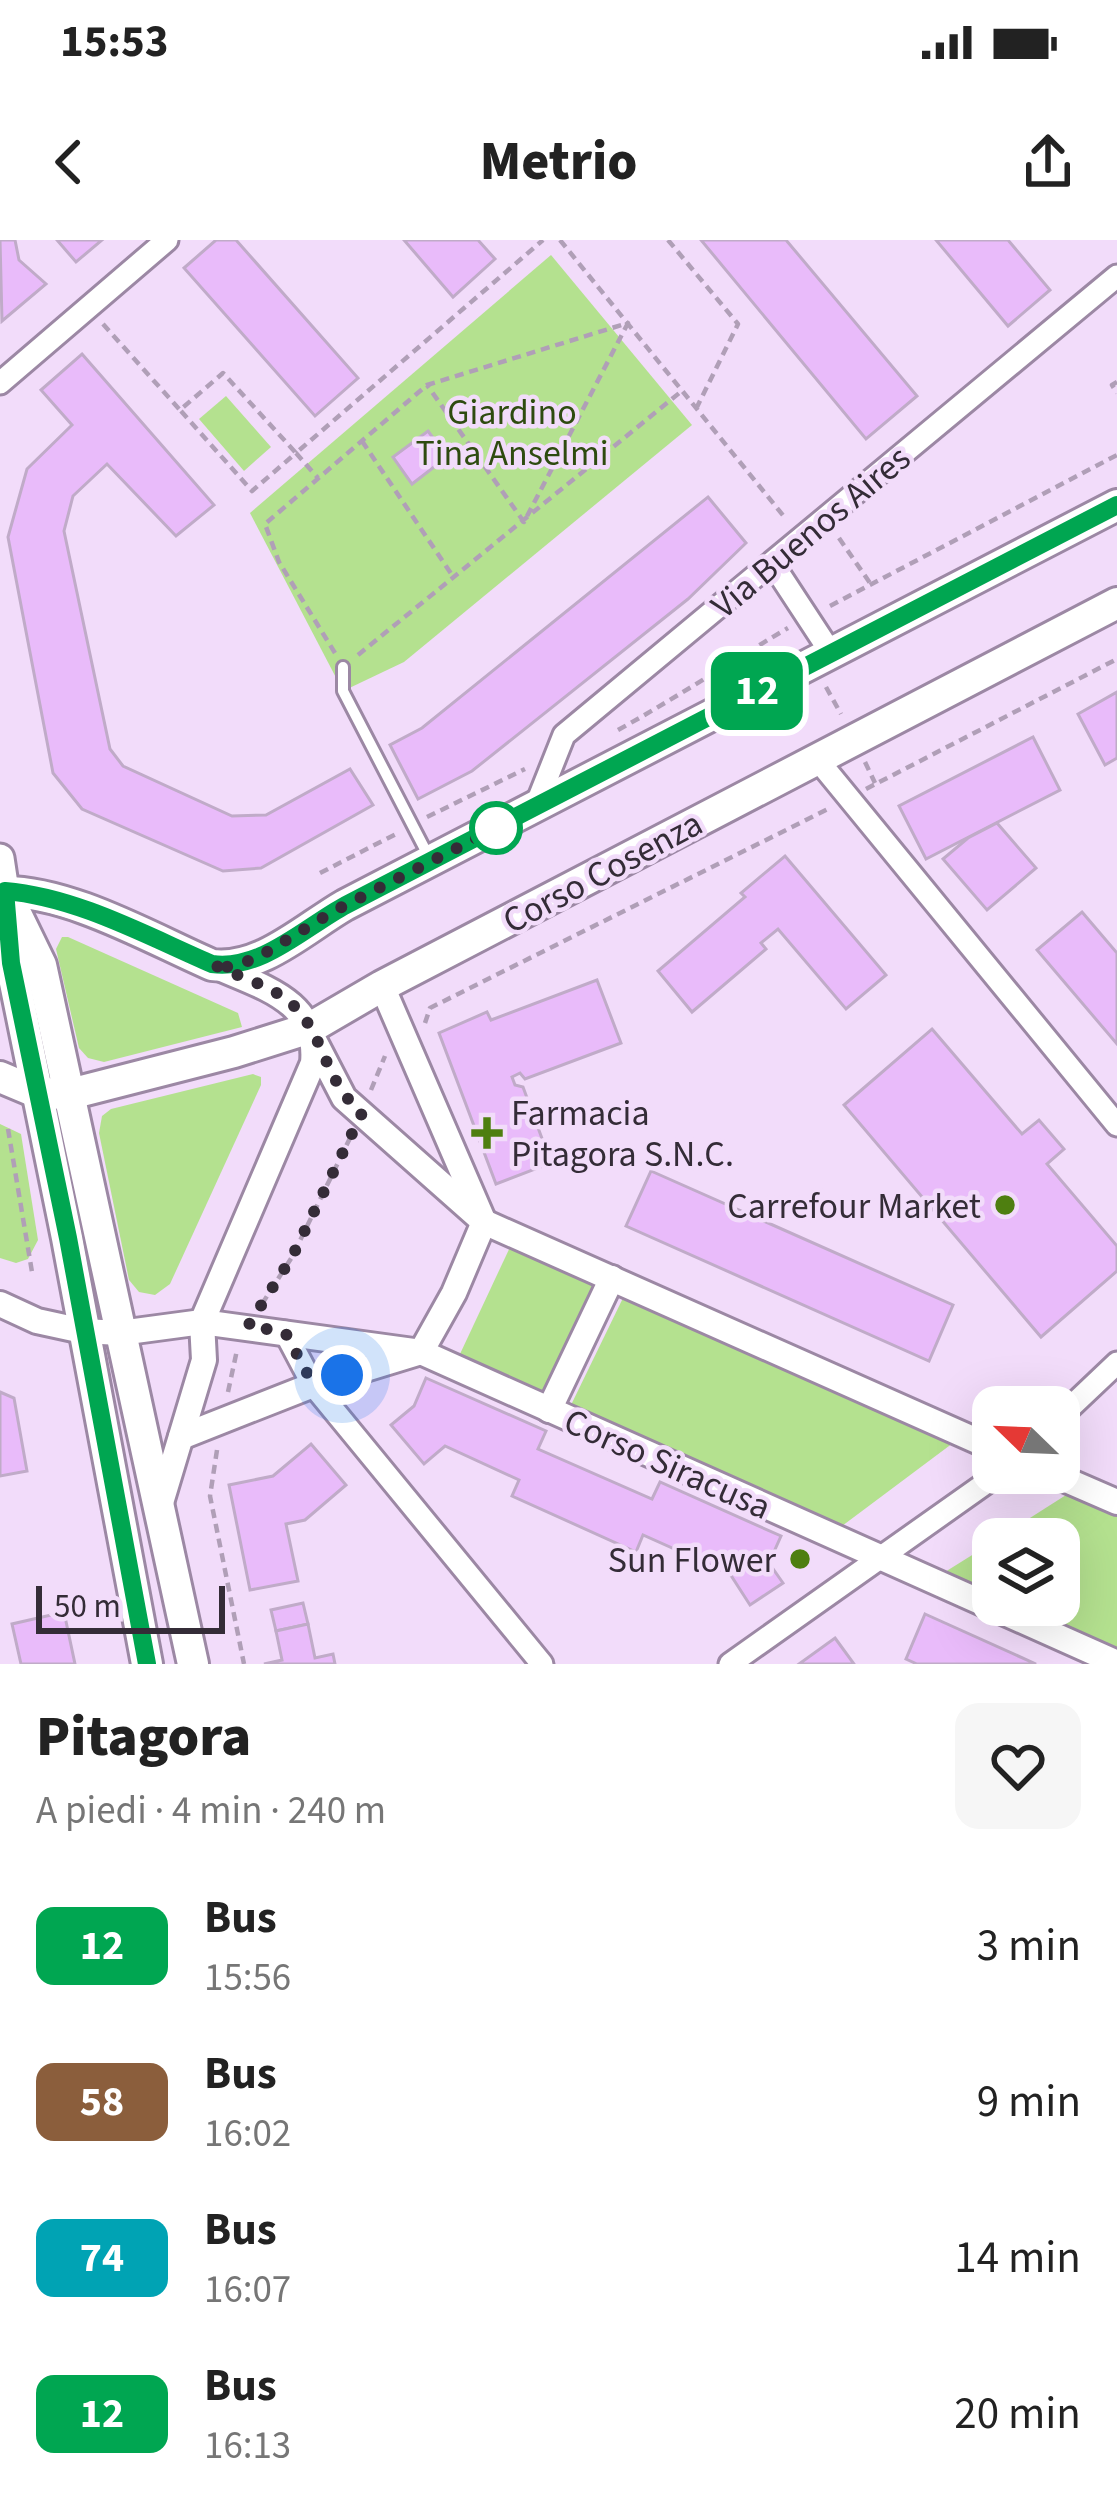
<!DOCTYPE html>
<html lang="it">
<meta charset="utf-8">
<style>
body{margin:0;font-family:"Source Sans 3",sans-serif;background:#f6f6f6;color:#222;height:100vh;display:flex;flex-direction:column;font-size:45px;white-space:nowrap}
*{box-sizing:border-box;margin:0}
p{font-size:39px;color:#767676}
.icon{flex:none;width:66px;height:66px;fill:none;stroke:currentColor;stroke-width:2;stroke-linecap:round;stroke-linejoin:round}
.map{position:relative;height:1424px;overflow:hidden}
.side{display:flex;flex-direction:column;background:#fff;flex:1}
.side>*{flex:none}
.badge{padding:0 24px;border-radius:18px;font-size:42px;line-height:78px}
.needle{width:78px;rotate:293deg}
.fabs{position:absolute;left:972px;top:1146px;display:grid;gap:24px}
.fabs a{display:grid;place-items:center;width:108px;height:108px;border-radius:24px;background:#fff;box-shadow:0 12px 48px #0002;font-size:60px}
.scale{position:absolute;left:36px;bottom:30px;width:189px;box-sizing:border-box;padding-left:12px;border:6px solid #342c37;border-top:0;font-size:33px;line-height:42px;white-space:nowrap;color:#342c37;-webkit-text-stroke:9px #f2dcfa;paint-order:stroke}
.you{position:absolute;width:60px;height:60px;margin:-30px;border:9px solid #fff;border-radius:50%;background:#1a73e8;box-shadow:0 0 0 18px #1a73e833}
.map>.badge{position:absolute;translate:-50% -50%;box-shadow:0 0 0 6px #fff}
.round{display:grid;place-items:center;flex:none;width:126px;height:126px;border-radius:24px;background:#f6f6f6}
.head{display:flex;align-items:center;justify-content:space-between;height:204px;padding:0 36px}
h1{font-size:57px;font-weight:800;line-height:90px}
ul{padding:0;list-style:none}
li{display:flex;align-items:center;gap:36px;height:156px;padding:0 36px}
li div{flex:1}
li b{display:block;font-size:45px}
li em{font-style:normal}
li .badge{min-width:132px;font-weight:700;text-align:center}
.status{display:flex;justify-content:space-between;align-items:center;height:84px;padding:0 60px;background:#fff;direction:ltr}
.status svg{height:33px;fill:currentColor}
header{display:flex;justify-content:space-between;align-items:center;height:156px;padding:0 36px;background:#fff;font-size:54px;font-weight:800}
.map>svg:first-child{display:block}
</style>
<div class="status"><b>15:53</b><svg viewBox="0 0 49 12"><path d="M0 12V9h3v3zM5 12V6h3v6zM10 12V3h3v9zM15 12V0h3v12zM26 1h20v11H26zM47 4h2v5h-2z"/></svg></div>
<header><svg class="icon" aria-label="back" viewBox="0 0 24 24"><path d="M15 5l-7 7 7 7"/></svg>Metrio<svg class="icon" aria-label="share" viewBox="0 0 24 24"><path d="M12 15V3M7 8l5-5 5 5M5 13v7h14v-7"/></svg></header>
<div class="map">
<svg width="1117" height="1424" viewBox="0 0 1117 1424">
<rect width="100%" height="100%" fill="#f2dcfa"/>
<g fill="#b4e18f">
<path d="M 551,15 L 692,185 L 404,422 L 343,451 L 250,273 Z"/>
<path d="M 226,156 L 271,207 L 244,231 L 199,179 Z"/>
<path d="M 62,697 L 68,697 L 238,773 L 242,787 L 104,822 L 88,818 L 79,808 L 56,709 Z"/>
<path d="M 253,834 L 261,837 L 261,845 L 170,1044 L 155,1055 L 139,1052 L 129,1040 L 99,893 L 102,876 L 111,869 Z"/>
<path d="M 0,884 L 21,894 L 38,1000 L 28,1019 L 16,1023 L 0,1018 Z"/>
<path d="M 511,1005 L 595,1044 L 544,1153 L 460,1114 Z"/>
<path d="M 623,1058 L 953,1203 L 842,1286 L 571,1165 Z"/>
<path d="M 1066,1255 L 1117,1277 L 1117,1409 L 1018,1365 L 1059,1365 L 1059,1299 L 997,1299 Z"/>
<path d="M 993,1302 L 993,1354 L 945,1332 Z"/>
</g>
<g fill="#e9bbfa" stroke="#c0abc8" stroke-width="3">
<path d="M 0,0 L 15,0 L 19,20 L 46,44 L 2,81 Z"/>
<path d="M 57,0 L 102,0 L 76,22 Z"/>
<path d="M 216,0 L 236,0 L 358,138 L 315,176 L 184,28 Z"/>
<path d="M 404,0 L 478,0 L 495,19 L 453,57 Z"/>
<path d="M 701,0 L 786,0 L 917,156 L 866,199 Z"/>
<path d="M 936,0 L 1008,0 L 1050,50 L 1008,86 Z"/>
<path d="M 82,114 L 214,265 L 176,296 L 107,224 L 73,256 L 64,291 L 110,509 L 123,526 L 232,576 L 266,575 L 350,529 L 373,565 L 261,628 L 223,631 L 82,569 L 53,533 L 8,297 L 27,229 L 72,185 L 41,150 Z"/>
<path d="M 428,191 L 447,217 L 412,244 L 393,217 Z"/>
<path d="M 708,257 L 746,303 L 688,359 L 472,531 L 418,559 L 390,505 L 422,488 Z"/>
<path d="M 1117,452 L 1117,518 L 1105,525 L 1078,474 Z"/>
<path d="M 1033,497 L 1060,550 L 926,619 L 899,566 Z"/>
<path d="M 997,583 L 1036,628 L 987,670 L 943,619 L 968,598 Z"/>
<path d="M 785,616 L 886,735 L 846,769 L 778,689 L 761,703 L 766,709 L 692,772 L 658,731 L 745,657 L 741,653 Z"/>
<path d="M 1082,672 L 1117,713 L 1117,804 L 1037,710 Z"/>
<path d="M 597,740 L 621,803 L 525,839 L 520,833 L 512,837 L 515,845 L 523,847 L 551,923 L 496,944 L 439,793 L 487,772 L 491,780 Z"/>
<path d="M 932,789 L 1022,894 L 1039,880 L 1064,909 L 1047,924 L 1117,1006 L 1117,1031 L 1041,1097 L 844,865 Z"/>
<path d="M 651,931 L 953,1065 L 929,1121 L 626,986 Z"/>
<path d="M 426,1138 L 546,1191 L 538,1209 L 652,1259 L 660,1242 L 781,1296 L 769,1323 L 783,1343 L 750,1365 L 730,1334 L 643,1295 L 636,1312 L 512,1256 L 519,1240 L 445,1206 L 424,1224 L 391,1185 L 414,1166 Z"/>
<path d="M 0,1152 L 14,1158 L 27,1231 L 0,1236 Z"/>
<path d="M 311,1204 L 346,1245 L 305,1280 L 286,1284 L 298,1341 L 250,1350 L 229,1245 L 273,1236 Z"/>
<path d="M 303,1363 L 308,1384 L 276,1391 L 271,1370 Z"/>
<path d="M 64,1372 L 75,1424 L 21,1424 L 12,1384 Z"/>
<path d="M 925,1374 L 1036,1424 L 917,1424 L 906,1419 Z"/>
<path d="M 308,1384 L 315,1418 L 333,1414 L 335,1424 L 264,1424 L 282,1420 L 276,1391 Z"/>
<path d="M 835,1398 L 854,1424 L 799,1424 Z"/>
</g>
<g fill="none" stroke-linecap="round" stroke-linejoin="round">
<g stroke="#9c88a4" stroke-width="16">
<path id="service" d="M 343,427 L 343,451 L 430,619"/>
</g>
<g stroke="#9c88a4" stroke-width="27">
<g id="minor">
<path d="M 0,143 L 167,0"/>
<path d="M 772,323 L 831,413"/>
<path d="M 817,519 L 1117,885"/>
<path d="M 535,568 L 564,495 L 1117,36"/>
<path d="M 285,1092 L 313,1145 L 542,1424"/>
<path d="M 1059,1178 L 1117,1123"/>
<path d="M 730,1424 L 1000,1233"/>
</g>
</g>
<g stroke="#9c88a4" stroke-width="30">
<g id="tertiary">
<path d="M 315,802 L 344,858 L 484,982 L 993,1208"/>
<path d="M 0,1064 L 37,1081 L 83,1091 L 120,1093 L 202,1082 L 421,1112 L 1117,1423"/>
<path d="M 549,1170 L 612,1038"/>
<path d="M 181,1197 L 313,1145 L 421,1112 L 454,1053 L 484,982 L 382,746"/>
<path d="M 1050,1233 L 1117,1262"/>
<path d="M 160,1266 L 204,1120 L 202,1082 L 313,823 C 319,760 261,747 215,726"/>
</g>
</g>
<g stroke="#9c88a4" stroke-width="33">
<path id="secondary" d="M 0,618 L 5,651"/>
</g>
<g stroke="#9c88a4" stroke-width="36">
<g id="primary">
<path d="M 5,651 L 41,725 L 193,1424"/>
<path d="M 0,652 C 66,649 152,699 212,725 C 261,731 305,688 345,665 L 1117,265"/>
<path d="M 6,669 L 11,723 L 67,998 L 147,1424"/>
<path d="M 0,837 L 38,853 L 70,854 L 234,812 L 310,788 L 382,746 L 1117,363"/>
</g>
</g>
<g stroke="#b09fb7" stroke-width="4.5" stroke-dasharray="9 6" stroke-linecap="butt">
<path d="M 560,0 L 786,279"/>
<path d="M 668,0 L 738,84 L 697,167"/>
<path d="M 103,84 L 180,170 L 223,133 L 296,213 L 543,0"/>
<path d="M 1117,142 L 1112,145 L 1117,153"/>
<path d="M 181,171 L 252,251 L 296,213 L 318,238"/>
<path d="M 362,201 L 454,338"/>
<path d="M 839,298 L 870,343"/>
<path d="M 830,366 L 1117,215"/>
<path d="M 335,413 L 279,322 L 265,284 L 427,145 L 628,83 L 524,282 L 427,145"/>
<path d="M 358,415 L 683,150"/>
<path d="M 826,447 L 841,474"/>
<path d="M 618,490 C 676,458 730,422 788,388"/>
<path d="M 865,522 L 875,543"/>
<path d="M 866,549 L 1117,419"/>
<path d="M 427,577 L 525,529"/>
<path d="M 320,633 L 396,594"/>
<path d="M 425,783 L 430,768 L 830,568"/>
<path d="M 371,850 L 385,816"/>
<path d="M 8,889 L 32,1032"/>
<path d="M 262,1064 L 292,1017 L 352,894"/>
<path d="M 228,1152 L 237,1110"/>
<path d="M 217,1210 L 210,1256 L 244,1424"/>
</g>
<use href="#service" stroke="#fff" stroke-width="10"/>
<use href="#minor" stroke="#fff" stroke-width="21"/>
<use href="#tertiary" stroke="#fff" stroke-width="24"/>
<use href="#secondary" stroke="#fff" stroke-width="27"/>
<use href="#primary" stroke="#fff" stroke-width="30"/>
</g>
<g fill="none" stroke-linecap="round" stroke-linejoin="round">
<g stroke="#fff" stroke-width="27">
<path id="line" d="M 147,1424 L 68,998 L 11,723 L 5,651 C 77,657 147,696 212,724 C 261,731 305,687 346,665 L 1117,265"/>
</g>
<use href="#line" stroke="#00a651" stroke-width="18"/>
<path stroke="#342c37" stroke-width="12" stroke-dasharray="0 21.6" d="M 342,1135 L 313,1144 L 285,1092 L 248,1086 L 292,1017 L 362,873 C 325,842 326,801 297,769 C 277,747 239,737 212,724 L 228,727 L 255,719 L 336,670 L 500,586 L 496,588"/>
</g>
<circle fill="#fff" stroke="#00a651" stroke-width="6" cx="496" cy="588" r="24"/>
<g fill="#4e7f10" stroke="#f2dcfa" stroke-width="4.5">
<path d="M481 875h12v12h12v12h-12v12h-12v-12h-12v-12h12z"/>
<circle cx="1005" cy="965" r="12"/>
<circle cx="800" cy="1319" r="12"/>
</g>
<g text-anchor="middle" stroke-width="9" stroke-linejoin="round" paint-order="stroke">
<g font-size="36" fill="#2e4b0f" stroke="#f2dcfa">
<text x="512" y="184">Giardino<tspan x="512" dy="41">Tina Anselmi</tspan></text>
</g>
<g font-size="36" fill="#342c37" stroke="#f2dcfa">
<text transform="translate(810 291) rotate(-40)" y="13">Via Buenos Aires</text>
<text transform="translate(602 631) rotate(-28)" y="13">Corso Cosenza</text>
<text transform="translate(668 1223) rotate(24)" y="13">Corso Siracusa</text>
</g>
<g font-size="36" fill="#342c37" stroke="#f2dcfa" text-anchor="end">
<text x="511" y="885" text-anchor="start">Farmacia<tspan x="511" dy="41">Pitagora S.N.C.</tspan></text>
<text x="981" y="978">Carrefour Market</text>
<text x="776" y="1332">Sun Flower</text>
</g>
</g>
</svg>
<div class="fabs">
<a><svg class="needle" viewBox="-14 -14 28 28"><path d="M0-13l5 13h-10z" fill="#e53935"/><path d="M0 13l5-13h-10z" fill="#767676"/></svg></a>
<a><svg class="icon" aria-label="layers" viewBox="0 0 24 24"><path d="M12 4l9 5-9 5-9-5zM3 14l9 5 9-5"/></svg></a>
</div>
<div class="scale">50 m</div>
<div class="you" style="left:342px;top:1135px"></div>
<b class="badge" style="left:757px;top:451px;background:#00a651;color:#fff">12</b>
</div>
<section class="side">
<div class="head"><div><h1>Pitagora</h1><p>A piedi · 4 min · 240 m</p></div><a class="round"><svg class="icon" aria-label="heart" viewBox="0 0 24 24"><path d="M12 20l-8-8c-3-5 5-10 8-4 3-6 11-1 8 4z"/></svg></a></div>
<ul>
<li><span class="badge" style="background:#00a651;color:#fff">12</span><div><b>Bus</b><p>15:56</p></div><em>3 min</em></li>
<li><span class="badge" style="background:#8b5e3c;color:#fff">58</span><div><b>Bus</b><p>16:02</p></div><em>9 min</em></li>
<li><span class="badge" style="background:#00a3b4;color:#fff">74</span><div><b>Bus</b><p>16:07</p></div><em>14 min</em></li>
<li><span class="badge" style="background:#00a651;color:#fff">12</span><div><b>Bus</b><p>16:13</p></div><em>20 min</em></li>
</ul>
</section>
